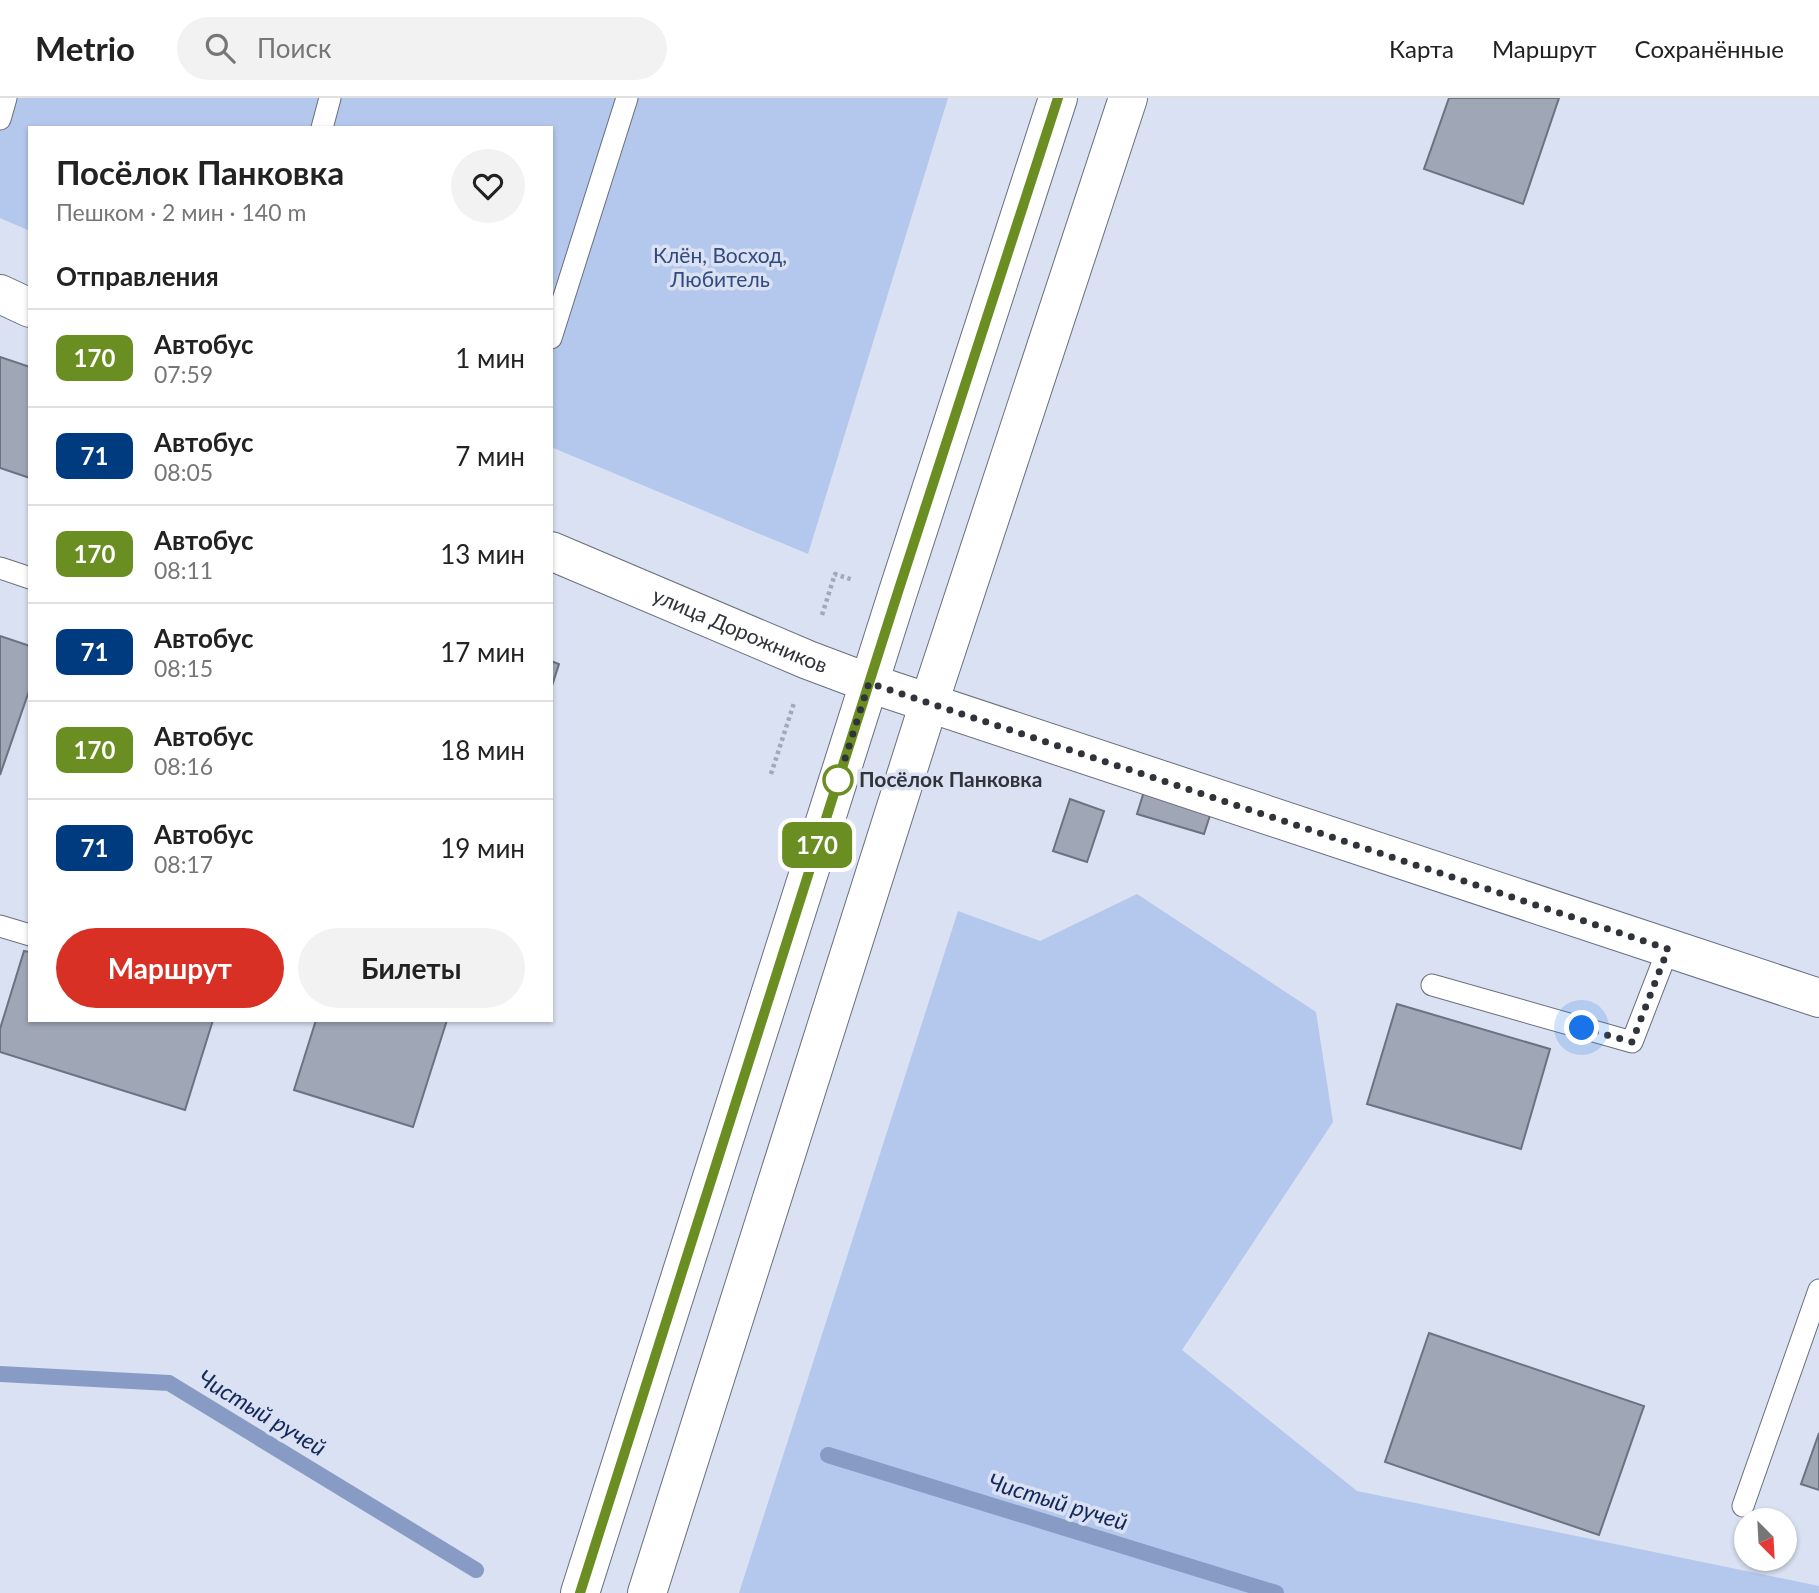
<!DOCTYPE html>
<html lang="ru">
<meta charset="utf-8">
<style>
body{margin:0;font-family:Lato,sans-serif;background:#f2f2f2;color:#222;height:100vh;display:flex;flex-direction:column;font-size:26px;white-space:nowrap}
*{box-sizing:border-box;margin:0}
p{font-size:23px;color:#767676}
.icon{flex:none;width:38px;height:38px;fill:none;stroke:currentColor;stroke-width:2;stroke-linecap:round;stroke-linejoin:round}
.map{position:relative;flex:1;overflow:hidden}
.panel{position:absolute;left:28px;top:28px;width:525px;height:896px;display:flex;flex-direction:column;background:#fff;border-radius:0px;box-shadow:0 2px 5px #0004}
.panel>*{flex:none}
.badge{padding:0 14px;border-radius:10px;font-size:24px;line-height:46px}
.needle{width:46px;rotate:156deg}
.buttons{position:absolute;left:1734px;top:1410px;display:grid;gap:14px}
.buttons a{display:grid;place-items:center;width:63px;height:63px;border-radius:50%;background:#fff;box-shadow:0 2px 5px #0004;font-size:35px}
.you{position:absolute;width:35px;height:35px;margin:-18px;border:5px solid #fff;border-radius:50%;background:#1a73e8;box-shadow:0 0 0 10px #1a73e833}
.map>.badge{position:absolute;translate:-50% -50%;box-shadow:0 0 0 4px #fff}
h2{padding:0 28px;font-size:26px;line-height:63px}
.round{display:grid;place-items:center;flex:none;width:74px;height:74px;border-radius:37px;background:#f2f2f2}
.summary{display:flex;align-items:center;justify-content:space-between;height:119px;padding:0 28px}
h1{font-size:33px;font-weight:700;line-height:52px}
.cta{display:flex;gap:14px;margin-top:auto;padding:14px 28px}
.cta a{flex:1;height:80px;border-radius:42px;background:#d93025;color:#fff;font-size:28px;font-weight:700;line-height:80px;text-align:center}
.cta a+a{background:#f2f2f2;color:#222}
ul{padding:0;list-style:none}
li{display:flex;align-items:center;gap:21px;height:98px;padding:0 28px;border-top:2px solid #e0e0e0}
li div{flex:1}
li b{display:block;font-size:26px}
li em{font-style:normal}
li .badge{min-width:77px;font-weight:700;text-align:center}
header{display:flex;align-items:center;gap:42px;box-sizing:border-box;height:98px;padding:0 35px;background:#fff;border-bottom:2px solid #e0e0e0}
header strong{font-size:33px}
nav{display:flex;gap:38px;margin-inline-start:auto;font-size:24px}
.search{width:490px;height:63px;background:#f2f2f2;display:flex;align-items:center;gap:18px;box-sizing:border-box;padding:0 24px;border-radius:38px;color:#767676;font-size:26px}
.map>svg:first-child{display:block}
</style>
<header>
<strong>Metrio</strong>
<div class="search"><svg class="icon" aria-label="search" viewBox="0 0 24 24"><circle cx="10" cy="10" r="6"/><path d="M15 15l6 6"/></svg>Поиск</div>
<nav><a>Карта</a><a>Маршрут</a><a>Сохранённые</a></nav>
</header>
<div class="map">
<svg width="1819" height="1495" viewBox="0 0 1819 1495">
<rect width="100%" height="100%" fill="#d9e1f2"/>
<g fill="#b4c7ec">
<path d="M 0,0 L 948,0 L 808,456 L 551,349 L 551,30 L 30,30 L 30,133 L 0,120 Z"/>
<path d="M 1137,796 L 1316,914 L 1333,1024 L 1182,1252 L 1357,1393 L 1819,1488 L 1819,1495 L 739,1495 L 958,813 L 1040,843 Z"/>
</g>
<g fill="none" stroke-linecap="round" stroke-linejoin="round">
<g stroke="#889bc4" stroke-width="16">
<path d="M 0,1276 L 169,1285 L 476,1472"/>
<path d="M 828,1357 L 1276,1495"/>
</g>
</g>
<g fill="#9fa6b6" stroke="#6b7280" stroke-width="2">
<path d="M 1449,0 L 1559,0 L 1523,106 L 1424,71 Z"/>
<path d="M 0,259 L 30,269 L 30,380 L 0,370 Z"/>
<path d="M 0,538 L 30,548 L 30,590 L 0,677 Z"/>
<path d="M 551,563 L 559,566 L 551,591 Z"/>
<path d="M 1146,687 L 1213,708 L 1204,736 L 1137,716 Z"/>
<path d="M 1070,701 L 1104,713 L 1087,764 L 1053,753 Z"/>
<path d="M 24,853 L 30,854 L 30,922 L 213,922 L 185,1012 L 0,954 L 0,931 Z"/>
<path d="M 1397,906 L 1550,951 L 1521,1051 L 1367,1006 Z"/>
<path d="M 316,922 L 447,922 L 413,1029 L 294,992 Z"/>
<path d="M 1429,1235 L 1644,1308 L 1599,1437 L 1385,1364 Z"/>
<path d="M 1819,1335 L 1819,1392 L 1801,1386 Z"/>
</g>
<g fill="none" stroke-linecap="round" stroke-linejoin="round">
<g stroke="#686f7d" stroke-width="23">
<g id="lane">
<path d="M 0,21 L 6,0"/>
<path d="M 322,30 L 330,0"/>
<path d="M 551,240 L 627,0"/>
<path d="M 0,470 L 30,480"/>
<path d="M 0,828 L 30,837"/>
<path d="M 1432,887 L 1632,944 L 1668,851"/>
<path d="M 1743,1408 L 1819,1192"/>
</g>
</g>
<g stroke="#686f7d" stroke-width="40">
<g id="street">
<path d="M 0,196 L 30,210"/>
<path id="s1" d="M 551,453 L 808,562 L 869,585 L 1819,900"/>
</g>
</g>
<g stroke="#686f7d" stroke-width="40">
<g id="primary">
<path d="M 580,1495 L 897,497 L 1058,0"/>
<path d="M 647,1495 L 929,605 L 1128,0"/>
</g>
</g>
<g stroke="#a2a9b6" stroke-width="4.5" stroke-dasharray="3.5 3.5" stroke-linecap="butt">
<path d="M 822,517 L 835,476 L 853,482"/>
<path d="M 771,676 L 794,605"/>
</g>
<use href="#lane" stroke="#fff" stroke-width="21"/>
<use href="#street" stroke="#fff" stroke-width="38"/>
<use href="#primary" stroke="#fff" stroke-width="38"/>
</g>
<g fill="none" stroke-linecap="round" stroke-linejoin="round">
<g stroke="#fff" stroke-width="16">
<path id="line" d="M 580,1495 L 897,497 L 1058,0"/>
</g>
<use href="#line" stroke="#6b8e23" stroke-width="10"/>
<path stroke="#303339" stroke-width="7" stroke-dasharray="0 12.6" d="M 838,682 L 836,689 L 869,585 L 1668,851 L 1632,944 L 1582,930"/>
</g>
<circle fill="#fff" stroke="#6b8e23" stroke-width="3.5" cx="838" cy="682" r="14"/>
<g text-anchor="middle" stroke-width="7" stroke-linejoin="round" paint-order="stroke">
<g font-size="21" fill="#324a7f" stroke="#d9e1f2">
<text x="720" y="165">Клён, Восход,<tspan x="720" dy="24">Любитель</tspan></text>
</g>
<g font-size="21" fill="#303339" stroke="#d9e1f2">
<text dy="7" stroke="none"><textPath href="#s1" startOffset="205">улица Дорожников</textPath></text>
</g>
<g font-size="21" font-weight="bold" fill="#303339" stroke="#d9e1f2" text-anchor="start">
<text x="859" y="689">Посёлок Панковка</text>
</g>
<g font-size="23" font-style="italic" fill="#14285b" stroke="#d9e1f2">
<text transform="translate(262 1315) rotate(31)" y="8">Чистый ручей</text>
<text transform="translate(1058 1404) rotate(17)" y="8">Чистый ручей</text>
</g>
</g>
</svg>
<div class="buttons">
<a><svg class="needle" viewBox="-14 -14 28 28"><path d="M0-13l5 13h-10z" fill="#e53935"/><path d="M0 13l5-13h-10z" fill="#767676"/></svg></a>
</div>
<div class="you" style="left:1582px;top:930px"></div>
<b class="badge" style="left:817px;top:747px;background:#6b8e23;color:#fff">170</b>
<section class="panel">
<div class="summary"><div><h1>Посёлок Панковка</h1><p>Пешком · 2 мин · 140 m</p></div><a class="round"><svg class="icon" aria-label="heart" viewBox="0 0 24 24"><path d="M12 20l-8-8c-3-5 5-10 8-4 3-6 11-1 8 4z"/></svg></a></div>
<h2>Отправления</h2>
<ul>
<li><span class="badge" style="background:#6b8e23;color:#fff">170</span><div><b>Автобус</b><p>07:59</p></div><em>1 мин</em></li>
<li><span class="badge" style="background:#003b80;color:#fff">71</span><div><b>Автобус</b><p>08:05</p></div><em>7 мин</em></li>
<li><span class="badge" style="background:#6b8e23;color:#fff">170</span><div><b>Автобус</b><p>08:11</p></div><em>13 мин</em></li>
<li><span class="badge" style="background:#003b80;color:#fff">71</span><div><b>Автобус</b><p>08:15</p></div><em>17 мин</em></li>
<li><span class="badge" style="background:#6b8e23;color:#fff">170</span><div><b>Автобус</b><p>08:16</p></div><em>18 мин</em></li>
<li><span class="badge" style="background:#003b80;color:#fff">71</span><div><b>Автобус</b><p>08:17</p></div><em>19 мин</em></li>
</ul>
<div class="cta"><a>Маршрут</a><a>Билеты</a></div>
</section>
</div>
